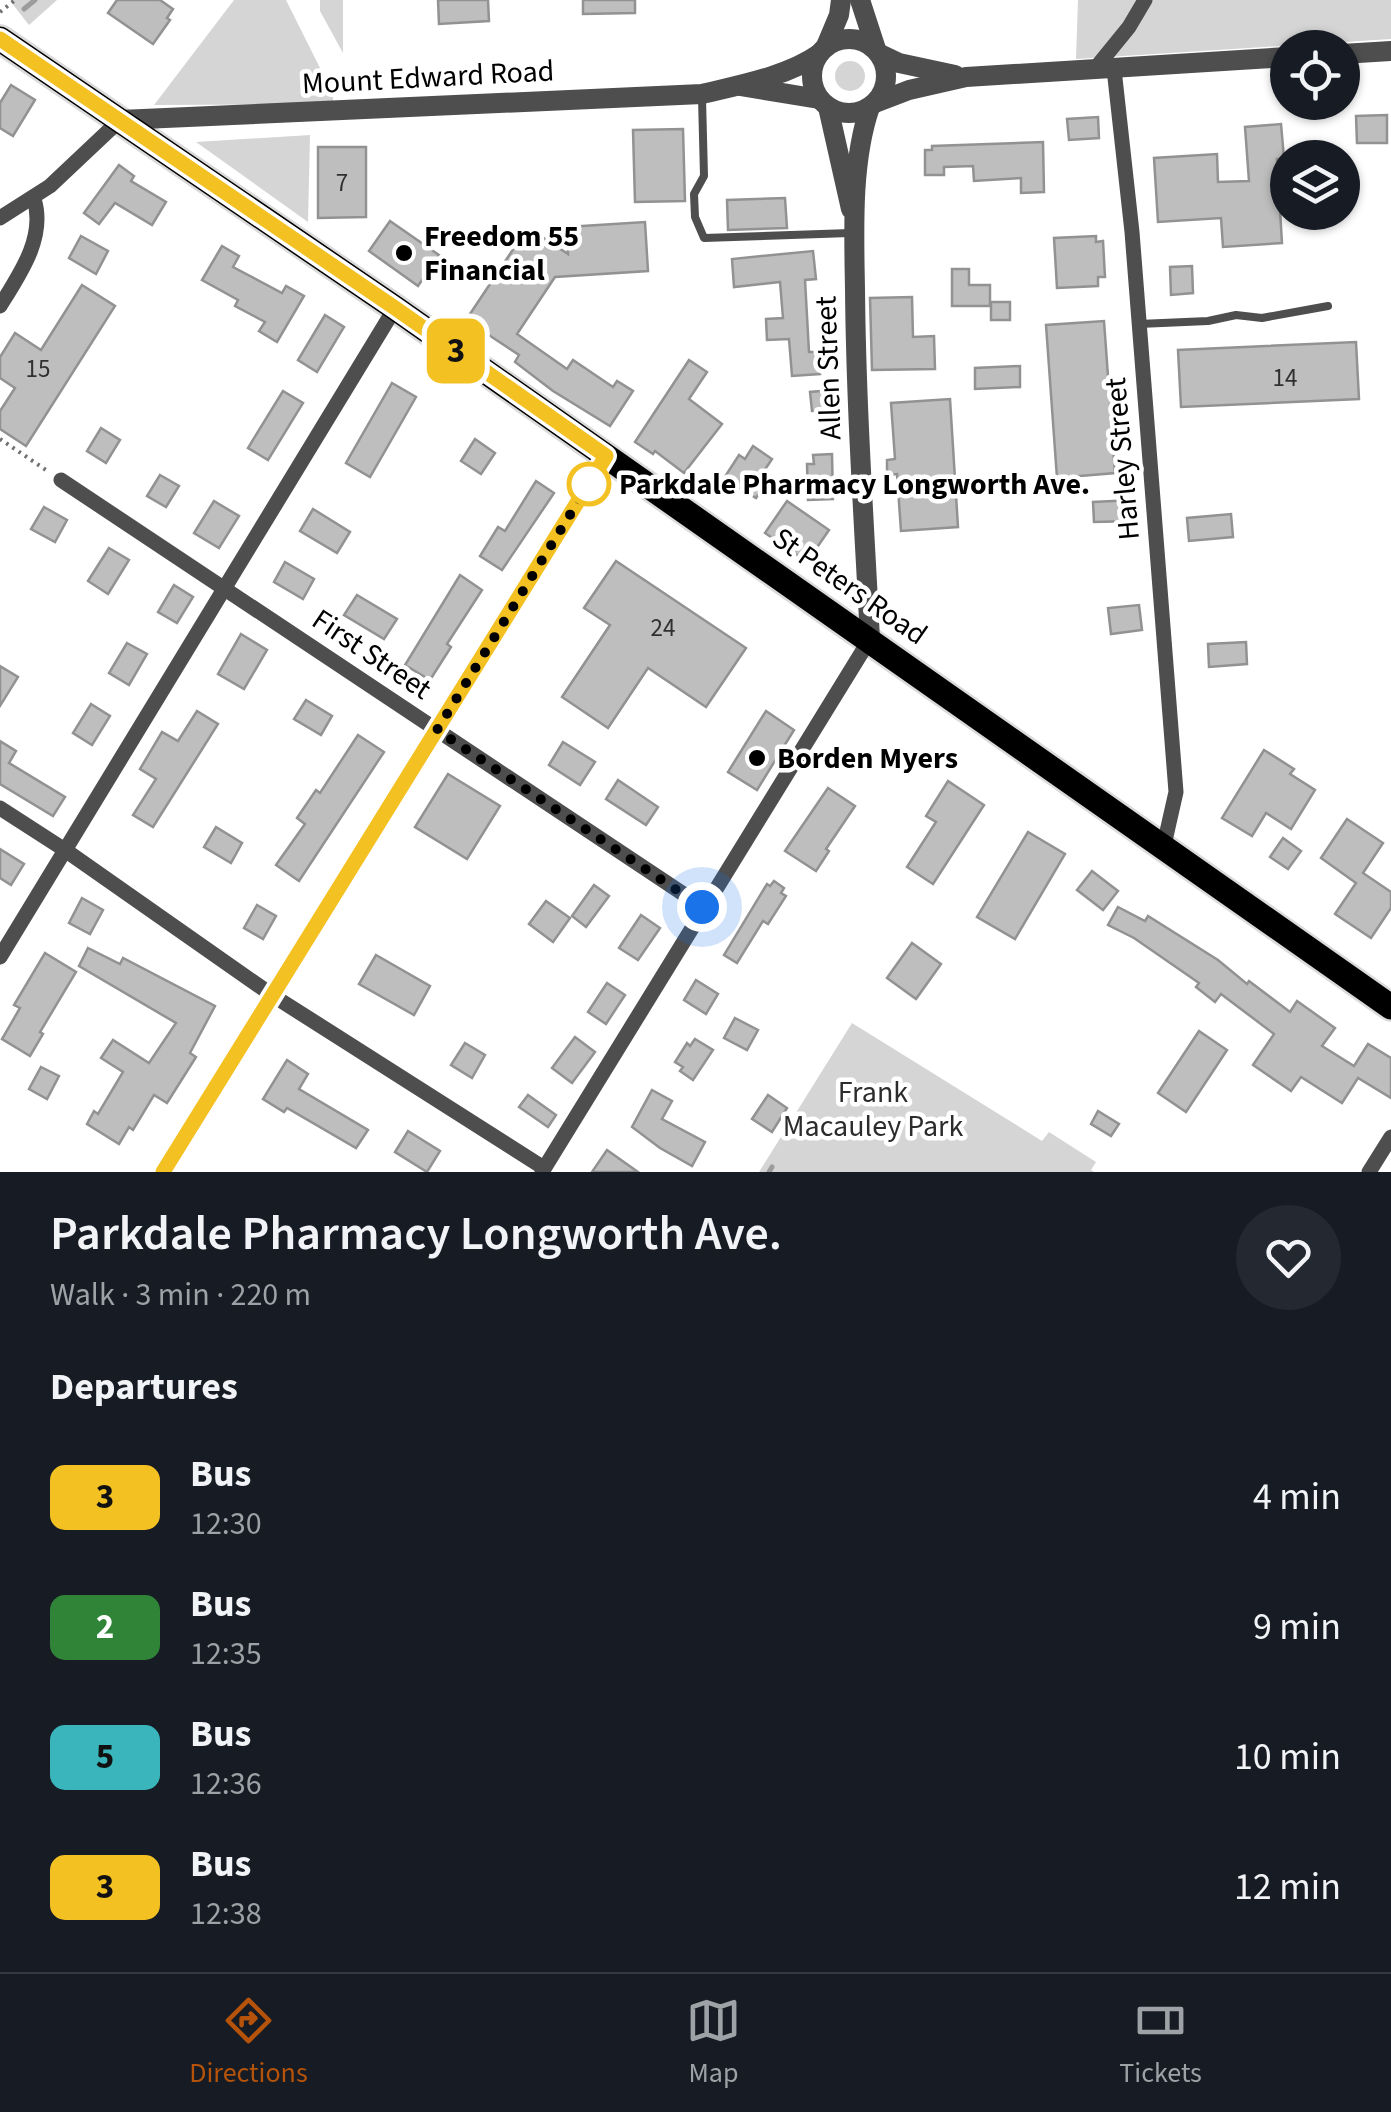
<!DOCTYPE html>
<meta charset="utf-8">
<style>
body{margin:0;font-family:"Source Sans 3",sans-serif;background:#242831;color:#f1f3f6;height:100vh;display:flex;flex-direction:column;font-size:38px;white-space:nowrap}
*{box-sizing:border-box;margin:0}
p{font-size:32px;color:#9ea1a6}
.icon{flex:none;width:55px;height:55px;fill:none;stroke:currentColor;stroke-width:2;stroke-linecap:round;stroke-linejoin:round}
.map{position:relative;height:1172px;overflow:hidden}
.sheet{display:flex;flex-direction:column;background:#171b24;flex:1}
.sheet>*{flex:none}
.badge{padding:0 20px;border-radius:15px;font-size:35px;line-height:65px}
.buttons{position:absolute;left:1270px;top:30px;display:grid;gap:20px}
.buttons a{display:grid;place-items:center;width:90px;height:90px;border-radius:50%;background:#171b24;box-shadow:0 2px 8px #0004;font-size:50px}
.you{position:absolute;width:50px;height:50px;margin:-25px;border:8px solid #fff;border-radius:50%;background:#1a73e8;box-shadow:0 0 0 15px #1a73e833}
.map>.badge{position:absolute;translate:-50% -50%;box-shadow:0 0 0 5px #fff}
h2{padding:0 50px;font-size:38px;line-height:90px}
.round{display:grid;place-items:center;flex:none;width:105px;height:105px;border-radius:52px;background:#242831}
.head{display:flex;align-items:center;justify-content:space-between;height:170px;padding:0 50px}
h1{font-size:48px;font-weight:600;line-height:75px}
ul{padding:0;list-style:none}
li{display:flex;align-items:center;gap:30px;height:130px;padding:0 50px}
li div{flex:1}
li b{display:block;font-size:38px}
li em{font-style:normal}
li .badge{min-width:110px;font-weight:700;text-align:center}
.tabs{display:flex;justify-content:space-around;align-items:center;height:140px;border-top:2px solid #363941;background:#171b24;font-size:28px;color:#9ea1a6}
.tabs a{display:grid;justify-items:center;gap:5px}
.tabs .selected{color:#b45309}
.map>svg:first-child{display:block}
</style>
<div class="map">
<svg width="1391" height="1172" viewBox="0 0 1391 1172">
<rect width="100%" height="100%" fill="#fff"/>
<g fill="#d5d5d5">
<path d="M 14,0 L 57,0 L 29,25 L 11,2 Z"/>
<path d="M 234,0 L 286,0 L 333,94 L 333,104 L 154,105 Z"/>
<path d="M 320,0 L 343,0 L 343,53 L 320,11 Z"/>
<path d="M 1078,0 L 1391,0 L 1391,39 L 1076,59 Z"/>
<circle cx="850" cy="76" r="15"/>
<path d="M 310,135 L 308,222 L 196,142 Z"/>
<path d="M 852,1023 L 1042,1141 L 1049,1132 L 1096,1162 L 1091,1170 L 1094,1172 L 759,1172 Z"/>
</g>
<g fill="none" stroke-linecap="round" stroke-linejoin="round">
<g stroke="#9c9c9c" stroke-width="5">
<path d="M 24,9 L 35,0"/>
<path d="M 769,1172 L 772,1167"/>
</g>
</g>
<g fill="#bebebe" stroke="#929292" stroke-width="2.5">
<path d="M 117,0 L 160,0 L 173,9 L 167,18 L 170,20 L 153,44 L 108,13 Z"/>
<path d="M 438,0 L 488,0 L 489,21 L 439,24 Z"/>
<path d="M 583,0 L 635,0 L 635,13 L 583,14 Z"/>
<path d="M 11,85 L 35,100 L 13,136 L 0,128 L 0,103 Z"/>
<path d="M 1387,115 L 1387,143 L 1357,143 L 1356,116 Z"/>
<path d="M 1098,117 L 1099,138 L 1069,140 L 1067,119 Z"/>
<path d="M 1281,124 L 1284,158 L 1277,159 L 1282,243 L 1223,247 L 1221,218 L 1158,222 L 1154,158 L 1217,154 L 1218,182 L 1249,181 L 1245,127 Z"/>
<path d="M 683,129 L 685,201 L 635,202 L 633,130 Z"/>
<path d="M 1043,142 L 1044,192 L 1021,193 L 1021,178 L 974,181 L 973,166 L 944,167 L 944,175 L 925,175 L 925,150 L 932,150 L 932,146 Z"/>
<path d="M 318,147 L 366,147 L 366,217 L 318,218 Z"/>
<path d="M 119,165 L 134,176 L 131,181 L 166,202 L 152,225 L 115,203 L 99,224 L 84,213 Z"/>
<path d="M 785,198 L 787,228 L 728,230 L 727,200 Z"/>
<path d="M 390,221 L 439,255 L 418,286 L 369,251 Z"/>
<path d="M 645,222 L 648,271 L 555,277 L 517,334 L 567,369 L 573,360 L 613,387 L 617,381 L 633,391 L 610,426 L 553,391 L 515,362 L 519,355 L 466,320 L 524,233 L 531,238 L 535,232 L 568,254 L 567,227 Z"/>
<path d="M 81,236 L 108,251 L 96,274 L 69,258 Z"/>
<path d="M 1096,236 L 1096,242 L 1103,241 L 1105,277 L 1098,277 L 1098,286 L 1057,288 L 1054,238 Z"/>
<path d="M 222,246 L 239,256 L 233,267 L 282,293 L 286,286 L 304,296 L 277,342 L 259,331 L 265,322 L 235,306 L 238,300 L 202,280 Z"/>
<path d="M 813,251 L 816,279 L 805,280 L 809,352 L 818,352 L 820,374 L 792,376 L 789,339 L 767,340 L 766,319 L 783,318 L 780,282 L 734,287 L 732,259 Z"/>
<path d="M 1192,266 L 1193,293 L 1171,295 L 1170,267 Z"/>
<path d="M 952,269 L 969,269 L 969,285 L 990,285 L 990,306 L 952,306 Z"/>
<path d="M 82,285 L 115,306 L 26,446 L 0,429 L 0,411 L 15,388 L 0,378 L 0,357 L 15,333 L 41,350 Z"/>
<path d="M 912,297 L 913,337 L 934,336 L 935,369 L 872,370 L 870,298 Z"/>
<rect x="991" y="302" width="19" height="18"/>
<path d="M 325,315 L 344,327 L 317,372 L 298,360 Z"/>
<path d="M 1104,321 L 1109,390 L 1114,389 L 1115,404 L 1110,405 L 1115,473 L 1057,478 L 1046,325 Z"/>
<path d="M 1356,342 L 1359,399 L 1181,407 L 1178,350 Z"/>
<path d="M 689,360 L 707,372 L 689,399 L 722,424 L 684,473 L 655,451 L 653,454 L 635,442 Z"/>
<path d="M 1020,366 L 1020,387 L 975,389 L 975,368 Z"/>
<path d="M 392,383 L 416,397 L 370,477 L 346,463 Z"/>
<path d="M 832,390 L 833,410 L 812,411 L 810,392 Z"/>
<path d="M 283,391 L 303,403 L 268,460 L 248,448 Z"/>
<path d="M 950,399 L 958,527 L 901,531 L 897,474 L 887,475 L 887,460 L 895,459 L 891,403 Z"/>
<path d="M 101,428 L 120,440 L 106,463 L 87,451 Z"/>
<path d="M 475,439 L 495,453 L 481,474 L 461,461 Z"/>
<path d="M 753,446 L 772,459 L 764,471 L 771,476 L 756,498 L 724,478 L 739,455 L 745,459 Z"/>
<path d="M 832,454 L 833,499 L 808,500 L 807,464 L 814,464 L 813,455 Z"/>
<path d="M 160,475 L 179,486 L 166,507 L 147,496 Z"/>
<path d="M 536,481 L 554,493 L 502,570 L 480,556 L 498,527 L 505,531 Z"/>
<path d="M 1134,500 L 1135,521 L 1094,522 L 1093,502 Z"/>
<path d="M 214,501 L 239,516 L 219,548 L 194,533 Z"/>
<path d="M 787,501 L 829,530 L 807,562 L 765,533 Z"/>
<path d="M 44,507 L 67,520 L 55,542 L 31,529 Z"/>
<path d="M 313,509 L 350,532 L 337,553 L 300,531 Z"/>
<path d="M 1231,514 L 1233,537 L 1189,541 L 1187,518 Z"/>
<path d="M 109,548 L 129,560 L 108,594 L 88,581 Z"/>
<path d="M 616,561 L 746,648 L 706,707 L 648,668 L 608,728 L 562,697 L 610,625 L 584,608 Z"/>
<path d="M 285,562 L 314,579 L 303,599 L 274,582 Z"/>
<path d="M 460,575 L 482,590 L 447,644 L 451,647 L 430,680 L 405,665 Z"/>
<path d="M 174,585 L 193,597 L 177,623 L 158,612 Z"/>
<path d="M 357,595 L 397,619 L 384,639 L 344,615 Z"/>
<path d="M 1139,605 L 1142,630 L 1111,634 L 1108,608 Z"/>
<path d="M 241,634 L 267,650 L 244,689 L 218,674 Z"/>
<path d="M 1246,642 L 1247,664 L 1209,667 L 1208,644 Z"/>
<path d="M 127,643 L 147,654 L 129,685 L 109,673 Z"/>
<path d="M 0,666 L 18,677 L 0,706 Z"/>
<path d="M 306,700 L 332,716 L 321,735 L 294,719 Z"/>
<path d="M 91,704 L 110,716 L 92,745 L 73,733 Z"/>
<path d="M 197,711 L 218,724 L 153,827 L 133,815 L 156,779 L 140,769 L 162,732 L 178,741 Z"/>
<path d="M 766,711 L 794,730 L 757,790 L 728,772 Z"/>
<path d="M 358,735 L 384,752 L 299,881 L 276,865 L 305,824 L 297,818 L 316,790 L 320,793 Z"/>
<path d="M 0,741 L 16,751 L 9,763 L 65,797 L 53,816 L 0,784 Z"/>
<path d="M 563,742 L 595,762 L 580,785 L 549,765 Z"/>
<path d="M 1264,750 L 1294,769 L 1290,774 L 1315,790 L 1291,829 L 1266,813 L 1252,836 L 1222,818 Z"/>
<path d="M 448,774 L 500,806 L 467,859 L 415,827 Z"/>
<path d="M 618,780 L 658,807 L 646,825 L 606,799 Z"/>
<path d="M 948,781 L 984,805 L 933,884 L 907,867 L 936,822 L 926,816 Z"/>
<path d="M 828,788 L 855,806 L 826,849 L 829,851 L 816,871 L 785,851 Z"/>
<path d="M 1347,819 L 1383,843 L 1363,873 L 1391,892 L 1391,908 L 1371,938 L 1335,914 L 1356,883 L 1321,858 Z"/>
<path d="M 216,827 L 242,843 L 231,863 L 204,847 Z"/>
<path d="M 1028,832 L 1065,854 L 1015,939 L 977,917 Z"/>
<path d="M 1283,838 L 1301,851 L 1288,869 L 1270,857 Z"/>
<path d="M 0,849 L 24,864 L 11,885 L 0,878 Z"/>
<path d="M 1092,871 L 1118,891 L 1103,910 L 1077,890 Z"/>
<path d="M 774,881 L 784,888 L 781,893 L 786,896 L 768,924 L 763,921 L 737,963 L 724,955 L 767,884 L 770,886 Z"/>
<path d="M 594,885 L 609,896 L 586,927 L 572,916 Z"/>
<path d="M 82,898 L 103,910 L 90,934 L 69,923 Z"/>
<path d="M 546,901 L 570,918 L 553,942 L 529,924 Z"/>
<path d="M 257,905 L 276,916 L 263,939 L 244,928 Z"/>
<path d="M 1118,907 L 1145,921 L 1148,916 L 1218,960 L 1247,984 L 1249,981 L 1290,1012 L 1297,1001 L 1335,1028 L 1322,1046 L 1354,1066 L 1368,1044 L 1391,1058 L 1391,1098 L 1358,1078 L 1342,1103 L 1301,1077 L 1291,1091 L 1253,1065 L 1274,1034 L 1221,994 L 1215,1002 L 1196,987 L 1199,983 L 1134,938 L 1108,925 Z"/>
<path d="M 641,915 L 660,928 L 638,960 L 619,948 Z"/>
<path d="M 912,943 L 941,964 L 916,999 L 887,978 Z"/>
<path d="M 88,948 L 120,964 L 123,958 L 215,1006 L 190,1053 L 196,1057 L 167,1103 L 154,1095 L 133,1130 L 129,1127 L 119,1144 L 87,1124 L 94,1111 L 98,1114 L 123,1072 L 101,1058 L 113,1040 L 149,1063 L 176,1023 L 79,966 Z"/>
<path d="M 45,953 L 76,972 L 40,1032 L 43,1034 L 30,1056 L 2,1039 L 20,1008 L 14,1005 Z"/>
<path d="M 376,955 L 430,986 L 414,1015 L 359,984 Z"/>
<path d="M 696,980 L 718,994 L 706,1014 L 684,1000 Z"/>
<path d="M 607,983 L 625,995 L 606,1024 L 588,1012 Z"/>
<path d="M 735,1018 L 758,1030 L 747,1050 L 724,1038 Z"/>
<path d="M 1199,1031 L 1227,1050 L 1186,1112 L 1158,1093 Z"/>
<path d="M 575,1037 L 595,1052 L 572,1083 L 552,1068 Z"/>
<path d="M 695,1039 L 713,1050 L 693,1080 L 680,1071 L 683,1067 L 675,1062 L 687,1043 L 690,1046 Z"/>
<path d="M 465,1043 L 485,1055 L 472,1078 L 451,1065 Z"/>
<path d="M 287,1060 L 308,1074 L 299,1089 L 368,1130 L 356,1148 L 287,1108 L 284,1112 L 263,1099 Z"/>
<path d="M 41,1067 L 59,1076 L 47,1099 L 29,1089 Z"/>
<path d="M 652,1090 L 672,1101 L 662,1119 L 705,1142 L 692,1166 L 660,1148 L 632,1127 Z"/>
<path d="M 528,1095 L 556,1115 L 548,1127 L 519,1107 Z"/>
<path d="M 768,1095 L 787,1108 L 772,1132 L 752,1119 Z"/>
<path d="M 1098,1111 L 1119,1124 L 1111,1136 L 1091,1124 Z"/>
<path d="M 408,1131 L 440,1151 L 427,1172 L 395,1152 Z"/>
<path d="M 607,1150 L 638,1172 L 592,1172 Z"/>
</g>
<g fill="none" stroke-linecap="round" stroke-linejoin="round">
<g stroke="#dbdbdb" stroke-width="30">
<path id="primary" d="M 0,39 L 395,308 L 1391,1007"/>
</g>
<g stroke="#707070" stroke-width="4" stroke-dasharray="2.5 5" stroke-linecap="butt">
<path d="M 0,12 L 15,0"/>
<path d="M 0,439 L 49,472"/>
</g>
<g stroke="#4e4e4e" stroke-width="8">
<path d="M 702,98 L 704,176 L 694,194 L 695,217 L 704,238 L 850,233"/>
<path d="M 1139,324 L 1208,321 L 1236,315 L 1262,318 L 1328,306"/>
</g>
<g stroke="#4e4e4e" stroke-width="15">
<path d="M 1114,69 L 1132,232 L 1176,792 L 1164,845"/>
<path d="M 1094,70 L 1129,27 L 1145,0"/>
<path d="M 0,218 L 50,186 L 120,120"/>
<path d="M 0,306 C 20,274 46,237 34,199"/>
<path d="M 61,480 L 703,907"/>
<path d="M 0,808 L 65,850 L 272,995 L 544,1168"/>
<path d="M 0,957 L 395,308"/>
<path d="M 163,1172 L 606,457"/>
<path d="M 542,1172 L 870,639"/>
<path d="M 1369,1172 L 1391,1137"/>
</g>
<g stroke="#4e4e4e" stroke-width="20">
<path d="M 860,0 L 876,49"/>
<circle cx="849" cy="76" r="37"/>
<path d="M 826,46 L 839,15 L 841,0"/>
<path d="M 880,54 L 899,63 L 955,75"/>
<path d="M 1342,54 L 1391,51"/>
<path d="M 740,86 L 819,99"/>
<path d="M 875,103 L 909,90 L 966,77 L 1288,57"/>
<path d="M 828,107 L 851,209"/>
<path d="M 120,120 L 702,94 C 739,85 788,76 819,54"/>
<path d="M 870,639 C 864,522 856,405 855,289 C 854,231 851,162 870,107"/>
</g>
<use href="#primary" stroke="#000" stroke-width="25"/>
</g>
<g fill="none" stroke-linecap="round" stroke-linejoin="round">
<g stroke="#fff" stroke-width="22">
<path id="line" d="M 0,39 L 395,308 L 606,456 L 163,1172"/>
</g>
<use href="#line" stroke="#f4c123" stroke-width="15"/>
<path stroke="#000" stroke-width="10" stroke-dasharray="0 18" d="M 589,484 L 437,730 L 702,907"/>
</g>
<g fill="#000" stroke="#fff" stroke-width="4">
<circle cx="404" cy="253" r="10"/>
<circle cx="757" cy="758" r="10"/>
</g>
<circle fill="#fff" stroke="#f4c123" stroke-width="5" cx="589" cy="484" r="20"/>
<g text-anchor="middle" stroke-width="9" stroke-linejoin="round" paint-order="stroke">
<g font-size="25" fill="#303030">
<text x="342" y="191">7</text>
<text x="38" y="377">15</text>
<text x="1285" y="386">14</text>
<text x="663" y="636">24</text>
</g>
<g font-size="30" fill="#000" stroke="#fff">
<text transform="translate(428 77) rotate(-3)" y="10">Mount Edward Road</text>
<text transform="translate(828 368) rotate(-92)" y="10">Allen Street</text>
<text transform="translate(1122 459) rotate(-95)" y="10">Harley Street</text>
<text transform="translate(850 586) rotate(35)" y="10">St Peters Road</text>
<text transform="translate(372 654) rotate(34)" y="10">First Street</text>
</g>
<g font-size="30" font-weight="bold" fill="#000" stroke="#fff" text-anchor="start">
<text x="424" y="246">Freedom 55<tspan x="424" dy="34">Financial</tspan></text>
<text x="777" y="768">Borden Myers</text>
</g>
<g font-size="30" font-weight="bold" fill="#000" stroke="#fff" text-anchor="start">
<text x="619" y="494">Parkdale Pharmacy Longworth Ave.</text>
</g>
<g font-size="30" fill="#2c2c2c" stroke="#fff">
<text x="873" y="1102">Frank<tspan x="873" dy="34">Macauley Park</tspan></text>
</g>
</g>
</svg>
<div class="buttons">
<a><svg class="icon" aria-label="locate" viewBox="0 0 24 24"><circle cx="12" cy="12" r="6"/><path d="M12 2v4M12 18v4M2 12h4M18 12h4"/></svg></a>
<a><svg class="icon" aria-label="layers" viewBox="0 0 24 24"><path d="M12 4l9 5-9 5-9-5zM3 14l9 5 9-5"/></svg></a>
</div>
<div class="you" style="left:702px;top:907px"></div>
<b class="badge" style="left:456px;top:351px;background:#f4c123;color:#111">3</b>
</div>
<section class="sheet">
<div class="head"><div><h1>Parkdale Pharmacy Longworth Ave.</h1><p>Walk · 3 min · 220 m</p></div><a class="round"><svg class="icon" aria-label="heart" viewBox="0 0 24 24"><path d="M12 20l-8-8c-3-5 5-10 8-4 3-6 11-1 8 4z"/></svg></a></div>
<h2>Departures</h2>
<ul>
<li><span class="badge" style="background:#f4c123;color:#111">3</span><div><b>Bus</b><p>12:30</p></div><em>4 min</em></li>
<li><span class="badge" style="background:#308437;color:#fff">2</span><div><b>Bus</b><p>12:35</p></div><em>9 min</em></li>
<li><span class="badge" style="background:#39b5bb;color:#111">5</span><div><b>Bus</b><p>12:36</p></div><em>10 min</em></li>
<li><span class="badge" style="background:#f4c123;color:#111">3</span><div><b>Bus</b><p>12:38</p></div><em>12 min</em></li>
</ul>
</section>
<nav class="tabs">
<a class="selected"><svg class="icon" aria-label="directions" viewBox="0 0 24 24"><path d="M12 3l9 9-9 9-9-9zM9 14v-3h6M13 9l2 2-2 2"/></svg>Directions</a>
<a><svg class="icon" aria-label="map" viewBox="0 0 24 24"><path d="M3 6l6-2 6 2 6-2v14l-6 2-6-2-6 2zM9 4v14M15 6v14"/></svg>Map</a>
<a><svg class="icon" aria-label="tickets" viewBox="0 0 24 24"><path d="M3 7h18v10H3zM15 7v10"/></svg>Tickets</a>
</nav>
